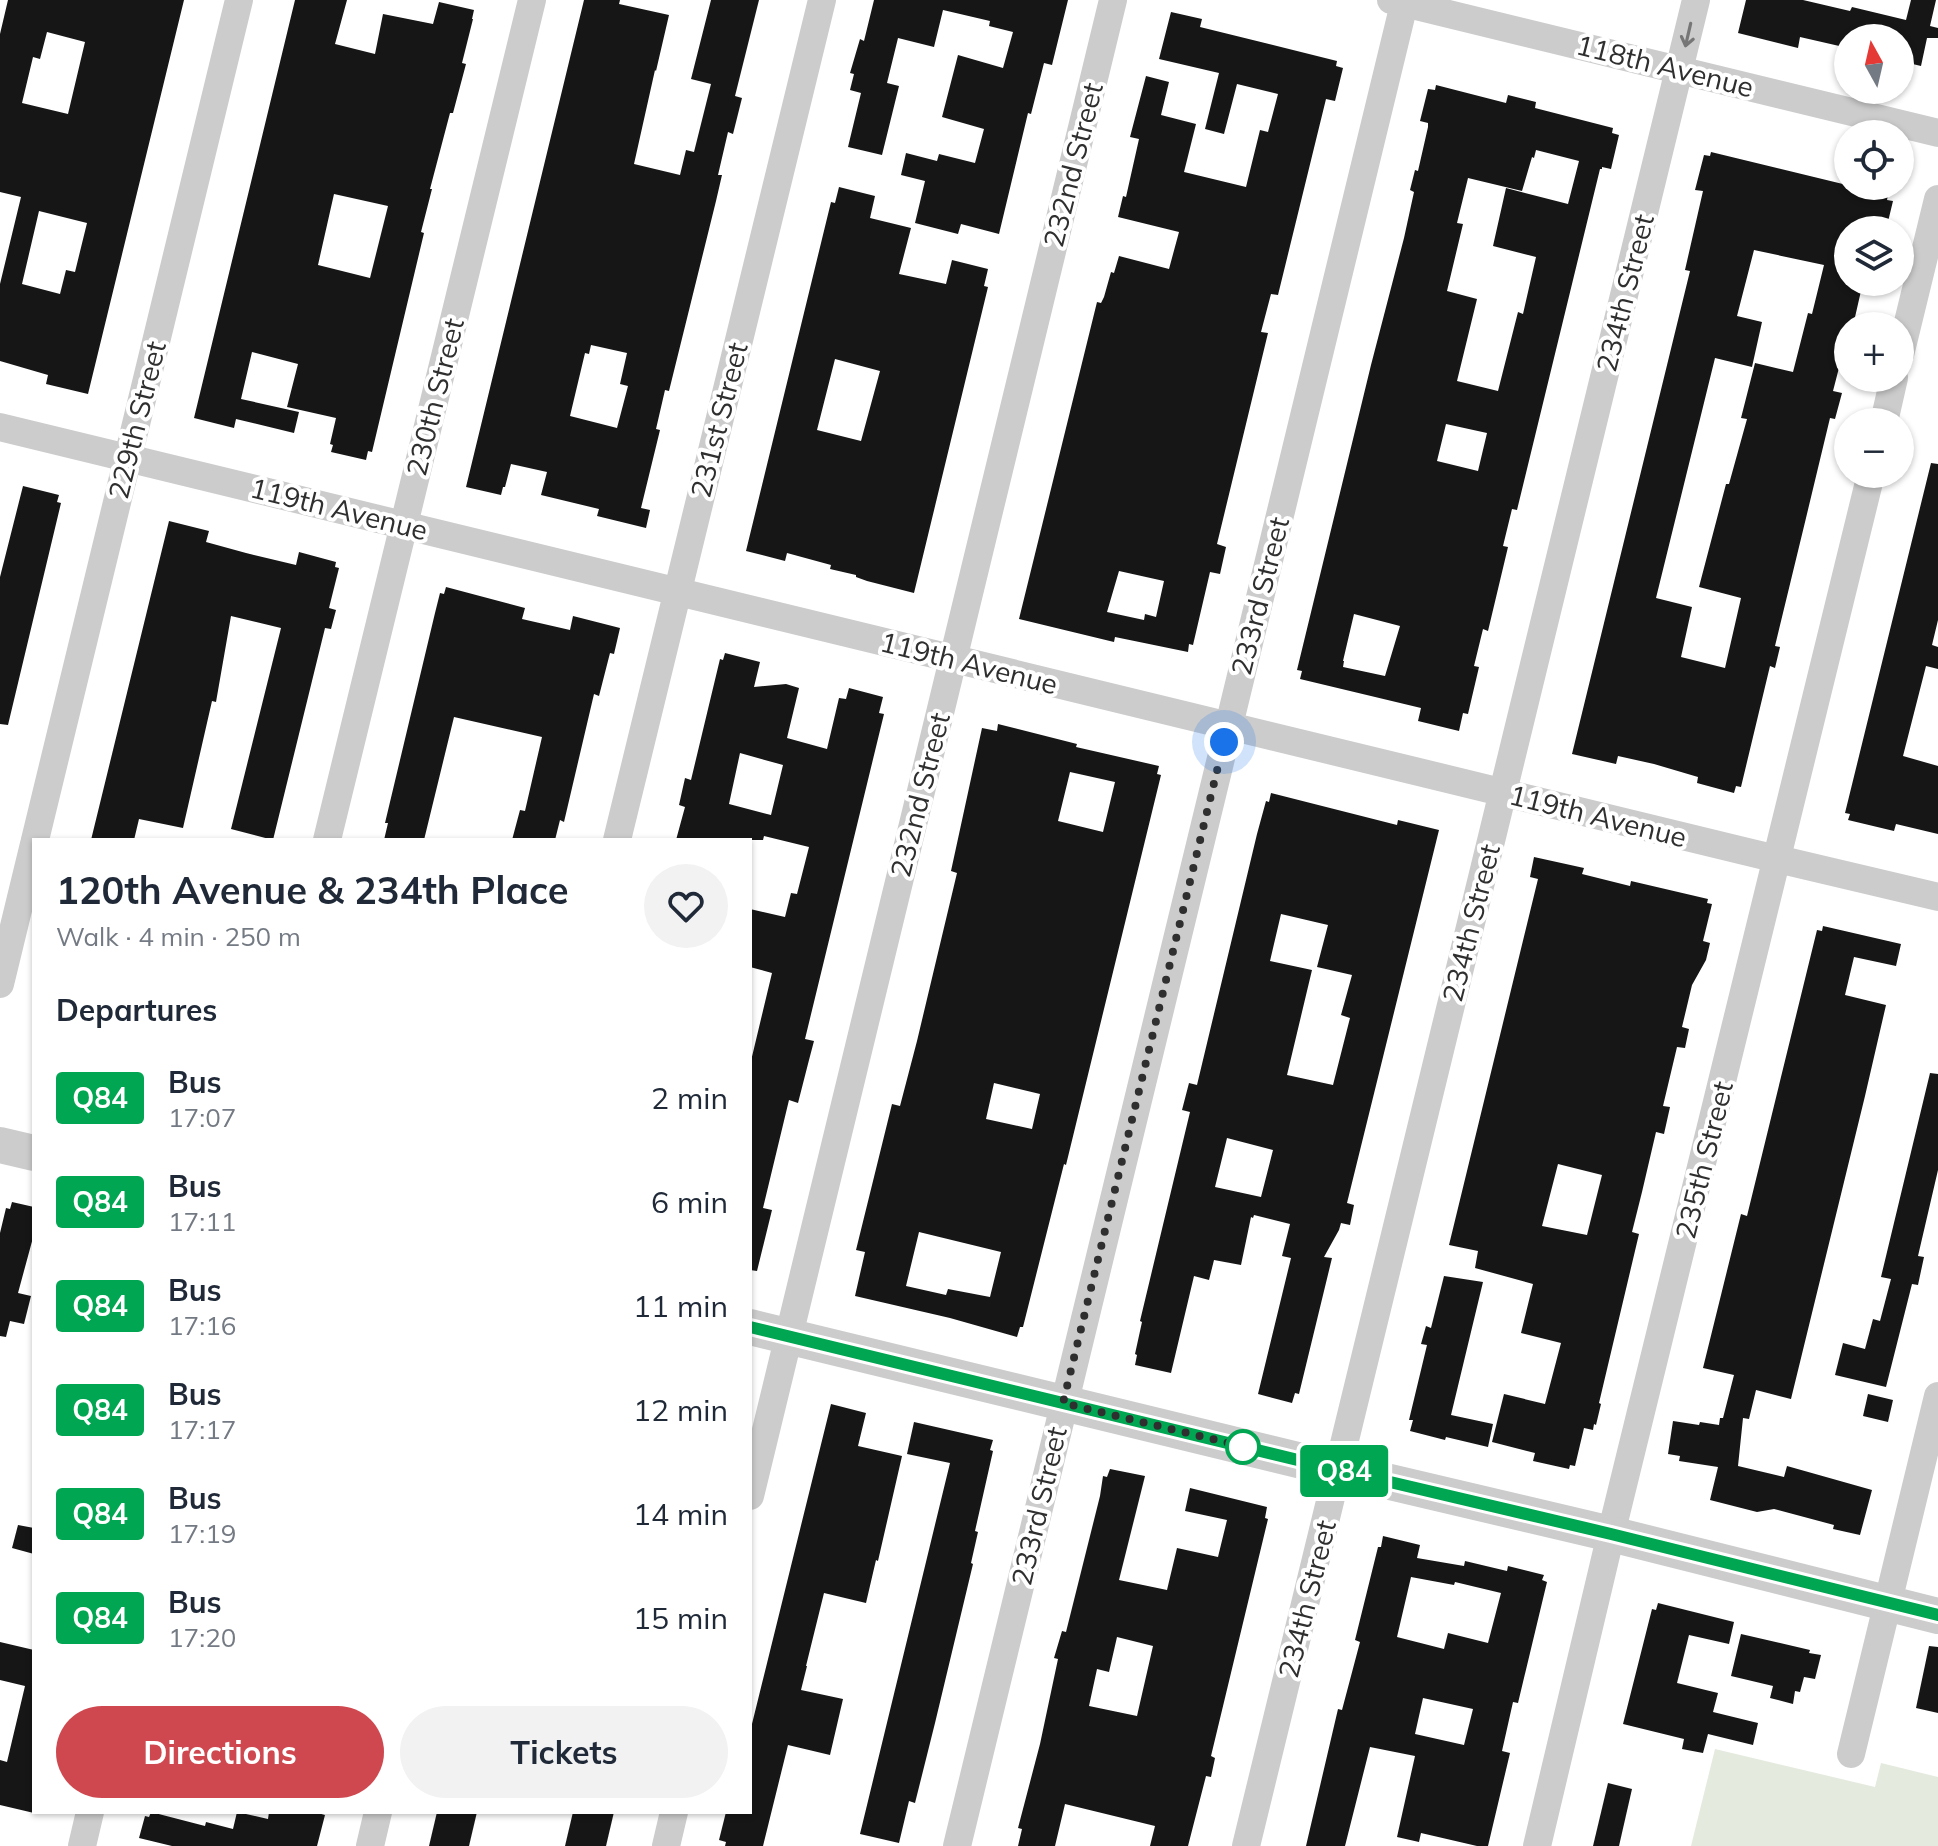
<!DOCTYPE html>
<meta charset="utf-8">
<style>
body{margin:0;font-family:Mulish,sans-serif;background:#f2f2f3;color:#1f2937;height:100vh;display:flex;flex-direction:column;font-size:30px;white-space:nowrap}
*{box-sizing:border-box;margin:0}
p{font-size:26px;color:#747a83}
.icon{flex:none;width:44px;height:44px;fill:none;stroke:currentColor;stroke-width:2;stroke-linecap:round;stroke-linejoin:round}
.map{position:relative;flex:1;overflow:hidden}
.sheet{position:absolute;left:32px;top:838px;width:720px;height:976px;display:flex;flex-direction:column;background:#fff;border-radius:0px;box-shadow:0 2px 6px #0004}
.sheet>*{flex:none}
.badge{padding:0 16px;border-radius:6px;font-size:28px;line-height:52px}
.needle{width:52px;rotate:352deg}
.tools{position:absolute;left:1834px;top:24px;display:grid;gap:16px}
.tools a{display:grid;place-items:center;width:80px;height:80px;border-radius:50%;background:#fff;box-shadow:0 2px 6px #0004;font-size:40px}
.you{position:absolute;width:40px;height:40px;margin:-20px;border:6px solid #fff;border-radius:50%;background:#1a73e8;box-shadow:0 0 0 12px #1a73e833}
.map>.badge{position:absolute;translate:-50% -50%;box-shadow:0 0 0 4px #fff}
h2{padding:0 24px;font-size:30px;line-height:72px}
.round{display:grid;place-items:center;flex:none;width:84px;height:84px;border-radius:42px;background:#f2f2f3}
.summary{display:flex;align-items:center;justify-content:space-between;height:136px;padding:0 24px}
h1{font-size:38px;font-weight:700;line-height:60px}
.action{display:flex;gap:16px;margin-top:auto;padding:16px 24px}
.action a{flex:1;height:92px;border-radius:48px;background:#cf484f;color:#fff;font-size:32px;font-weight:700;line-height:92px;text-align:center}
.action a+a{background:#f2f2f3;color:#1f2937}
ul{padding:0;list-style:none}
li{display:flex;align-items:center;gap:24px;height:104px;padding:0 24px}
li div{flex:1}
li b{display:block;font-size:30px}
li em{font-style:normal}
li .badge{min-width:88px;font-weight:700;text-align:center}
.map>svg:first-child{display:block}
</style>
<div class="map">
<svg width="1938" height="1846" viewBox="0 0 1938 1846">
<rect width="100%" height="100%" fill="#fff"/>
<path fill="#e4eade" d="M 1715,1749 L 1875,1787 L 1881,1763 L 1938,1777 L 1938,1846 L 1691,1846 Z"/>
<g fill="#161616" fill-rule="evenodd">
<path d="M 8,0 L 184,0 L 88,394 L 46,384 L 48,375 L 0,361 L 0,284 L 21,197 L 0,192 L 0,34 ZM 47,32 L 85,42 L 68,114 L 22,103 L 33,57 L 40,59 ZM 39,211 L 87,223 L 75,272 L 66,270 L 60,294 L 22,284 Z"/>
<path d="M 295,0 L 347,0 L 335,44 L 375,54 L 383,14 L 433,24 L 439,2 L 474,10 L 472,19 L 473,19 L 462,63 L 466,64 L 453,113 L 450,113 L 430,189 L 432,189 L 421,232 L 424,233 L 372,452 L 368,451 L 366,460 L 331,452 L 333,445 L 330,444 L 336,418 L 287,407 L 298,364 L 252,352 L 241,399 L 299,412 L 294,433 L 236,419 L 234,428 L 194,418 ZM 334,194 L 388,206 L 370,278 L 318,265 Z"/>
<path d="M 584,0 L 620,0 L 619,4 L 669,15 L 656,71 L 655,70 L 634,164 L 680,175 L 686,150 L 694,152 L 711,84 L 691,79 L 711,0 L 759,0 L 735,96 L 742,98 L 733,134 L 728,132 L 718,175 L 722,175 L 716,201 L 669,391 L 665,390 L 656,429 L 660,430 L 641,508 L 650,510 L 646,528 L 597,516 L 599,509 L 541,495 L 547,472 L 511,464 L 505,487 L 503,487 L 501,495 L 466,487 ZM 591,345 L 627,353 L 620,384 L 628,386 L 617,428 L 570,416 L 585,353 L 589,354 Z"/>
<path d="M 874,0 L 1068,0 L 1052,65 L 1044,63 L 1031,114 L 1028,113 L 999,234 L 961,224 L 958,234 L 915,223 L 925,181 L 901,175 L 906,153 L 937,161 L 939,154 L 975,163 L 984,129 L 942,117 L 958,55 L 1003,68 L 1013,32 L 989,26 L 990,21 L 943,10 L 934,47 L 898,38 L 887,83 L 899,86 L 882,155 L 848,147 L 861,93 L 850,90 L 854,74 L 850,73 L 860,39 L 864,41 Z"/>
<path d="M 1746,0 L 1803,0 L 1850,11 L 1852,7 L 1906,20 L 1911,0 L 1936,0 L 1930,26 L 1938,28 L 1938,38 L 1927,38 L 1921,66 L 1900,61 L 1900,38 L 1848,38 L 1848,48 L 1800,37 L 1798,48 L 1738,33 Z"/>
<path d="M 1171,12 L 1202,19 L 1200,27 L 1337,61 L 1336,66 L 1343,68 L 1335,101 L 1326,99 L 1278,295 L 1271,294 L 1261,332 L 1268,333 L 1217,544 L 1226,547 L 1220,574 L 1210,572 L 1193,645 L 1189,644 L 1188,652 L 1115,637 L 1114,642 L 1019,619 L 1097,302 L 1101,303 L 1104,297 L 1111,272 L 1114,273 L 1119,256 L 1169,269 L 1179,232 L 1118,217 L 1123,196 L 1126,197 L 1139,139 L 1130,137 L 1146,76 L 1169,82 L 1161,115 L 1196,124 L 1184,172 L 1246,187 L 1260,130 L 1268,132 L 1278,94 L 1237,84 L 1224,134 L 1205,129 L 1219,73 L 1159,59 ZM 1119,571 L 1164,581 L 1156,617 L 1145,614 L 1144,620 L 1107,612 Z"/>
<path d="M 1436,85 L 1506,103 L 1508,95 L 1536,102 L 1535,108 L 1613,128 L 1612,133 L 1619,135 L 1611,169 L 1602,167 L 1602,169 L 1600,169 L 1517,510 L 1512,509 L 1503,546 L 1508,547 L 1488,631 L 1483,629 L 1474,666 L 1479,667 L 1468,714 L 1463,713 L 1459,731 L 1418,721 L 1421,708 L 1300,679 L 1302,671 L 1297,670 L 1371,365 L 1404,238 L 1414,192 L 1410,190 L 1415,170 L 1418,171 L 1428,127 L 1428,123 L 1420,121 L 1428,89 L 1435,90 ZM 1536,150 L 1579,161 L 1568,204 L 1506,188 L 1493,246 L 1536,257 L 1523,314 L 1518,312 L 1498,391 L 1457,381 L 1477,299 L 1447,291 L 1463,224 L 1457,223 L 1468,178 L 1522,191 L 1532,157 L 1534,158 ZM 1446,424 L 1487,433 L 1478,471 L 1437,461 ZM 1354,614 L 1400,626 L 1385,676 L 1343,667 L 1344,661 L 1343,661 Z"/>
<path d="M 1711,152 L 1888,195 L 1887,200 L 1893,201 L 1886,230 L 1848,230 L 1848,282 L 1863,282 L 1853,326 L 1848,326 L 1848,333 L 1833,391 L 1842,393 L 1835,419 L 1830,418 L 1806,518 L 1775,646 L 1780,647 L 1775,668 L 1770,666 L 1741,787 L 1736,786 L 1734,793 L 1697,783 L 1698,777 L 1654,764 L 1618,756 L 1616,764 L 1572,754 L 1690,271 L 1685,270 L 1703,191 L 1695,190 L 1704,155 L 1710,156 ZM 1754,250 L 1824,265 L 1812,314 L 1808,313 L 1793,372 L 1755,363 L 1741,418 L 1747,419 L 1729,484 L 1726,484 L 1699,587 L 1741,598 L 1725,668 L 1681,657 L 1692,607 L 1656,598 L 1715,358 L 1752,367 L 1762,322 L 1737,316 Z"/>
<path d="M 839,187 L 875,196 L 870,218 L 911,228 L 899,274 L 946,284 L 952,260 L 988,269 L 984,286 L 988,287 L 914,593 L 867,581 L 856,577 L 856,575 L 830,569 L 831,565 L 787,553 L 785,561 L 746,551 L 831,202 L 835,203 ZM 835,359 L 880,371 L 861,441 L 817,430 Z"/>
<path d="M 1931,463 L 1938,464 L 1938,620 L 1932,645 L 1938,647 L 1938,669 L 1926,666 L 1903,756 L 1938,766 L 1938,834 L 1896,824 L 1894,831 L 1848,820 L 1850,814 L 1845,813 Z"/>
<path d="M 23,486 L 59,495 L 57,502 L 61,503 L 8,725 L 0,724 L 0,577 Z"/>
<path d="M 169,521 L 209,531 L 206,542 L 246,553 L 296,565 L 299,552 L 336,562 L 335,567 L 339,568 L 329,608 L 336,610 L 331,629 L 325,628 L 273,840 L 231,829 L 281,628 L 231,616 L 216,702 L 212,701 L 183,828 L 139,819 L 134,840 L 91,840 Z"/>
<path d="M 446,587 L 525,608 L 522,619 L 570,630 L 573,616 L 620,628 L 614,654 L 610,653 L 599,696 L 594,694 L 564,822 L 560,820 L 555,840 L 512,840 L 520,810 L 525,811 L 542,737 L 454,717 L 424,840 L 384,840 L 388,823 L 385,823 L 435,613 L 440,593 L 444,594 Z"/>
<path d="M 725,653 L 760,662 L 754,687 L 786,684 L 799,688 L 787,738 L 827,749 L 839,698 L 846,699 L 849,688 L 883,697 L 879,713 L 884,714 L 805,1039 L 814,1041 L 809,1060 L 798,1103 L 789,1100 L 763,1208 L 772,1210 L 757,1271 L 750,1270 L 750,1065 L 772,973 L 750,967 L 750,909 L 785,917 L 791,893 L 797,894 L 809,847 L 764,836 L 763,840 L 676,840 L 685,807 L 679,805 L 685,778 L 691,780 L 720,659 L 723,660 ZM 740,753 L 783,765 L 771,815 L 729,804 Z"/>
<path d="M 998,724 L 1077,744 L 1076,747 L 1159,766 L 1157,774 L 1161,775 L 1066,1165 L 1064,1164 L 1023,1327 L 1020,1327 L 1017,1337 L 950,1318 L 855,1296 L 865,1252 L 856,1250 L 892,1104 L 900,1106 L 917,1041 L 957,873 L 951,871 L 982,728 L 997,731 ZM 1070,772 L 1115,782 L 1103,832 L 1058,821 ZM 994,1083 L 1040,1094 L 1032,1129 L 986,1119 ZM 919,1232 L 1001,1252 L 990,1297 L 948,1289 L 946,1295 L 906,1286 Z"/>
<path d="M 1271,793 L 1397,825 L 1398,820 L 1439,830 L 1347,1203 L 1354,1205 L 1350,1225 L 1341,1223 L 1339,1230 L 1324,1257 L 1332,1258 L 1299,1394 L 1295,1393 L 1292,1403 L 1258,1394 L 1291,1258 L 1282,1256 L 1290,1224 L 1254,1215 L 1253,1218 L 1251,1217 L 1241,1265 L 1214,1260 L 1209,1280 L 1194,1276 L 1171,1373 L 1135,1365 L 1137,1355 L 1135,1354 L 1142,1322 L 1140,1321 L 1190,1112 L 1182,1110 L 1189,1083 L 1197,1085 L 1257,834 L 1266,801 L 1269,802 ZM 1281,914 L 1328,925 L 1317,967 L 1352,975 L 1341,1015 L 1350,1018 L 1333,1085 L 1287,1075 L 1312,970 L 1270,961 ZM 1227,1138 L 1273,1150 L 1261,1197 L 1215,1187 Z"/>
<path d="M 1534,857 L 1584,868 L 1582,874 L 1630,886 L 1631,881 L 1708,899 L 1707,903 L 1712,904 L 1703,941 L 1710,943 L 1706,960 L 1692,985 L 1682,1027 L 1689,1029 L 1685,1048 L 1677,1047 L 1663,1106 L 1670,1107 L 1664,1134 L 1656,1132 L 1642,1192 L 1632,1232 L 1639,1234 L 1599,1403 L 1601,1404 L 1596,1425 L 1594,1424 L 1593,1430 L 1584,1428 L 1575,1466 L 1570,1465 L 1569,1469 L 1533,1461 L 1535,1453 L 1492,1442 L 1504,1394 L 1545,1404 L 1561,1343 L 1521,1333 L 1533,1284 L 1475,1268 L 1478,1251 L 1449,1245 L 1538,879 L 1530,877 ZM 1558,1164 L 1602,1175 L 1587,1235 L 1542,1226 Z"/>
<path d="M 1823,926 L 1901,944 L 1896,966 L 1854,957 L 1845,995 L 1886,1005 L 1865,1096 L 1791,1399 L 1756,1390 L 1749,1419 L 1743,1418 L 1738,1466 L 1784,1477 L 1787,1466 L 1872,1490 L 1860,1535 L 1833,1529 L 1834,1525 L 1774,1509 L 1757,1512 L 1710,1500 L 1718,1467 L 1679,1461 L 1680,1456 L 1668,1454 L 1673,1421 L 1699,1425 L 1700,1422 L 1719,1425 L 1720,1418 L 1723,1418 L 1734,1375 L 1703,1368 L 1741,1214 L 1747,1216 L 1817,930 L 1822,931 Z"/>
<path d="M 1930,1073 L 1938,1074 L 1938,1170 L 1918,1256 L 1924,1257 L 1918,1285 L 1912,1284 L 1886,1387 L 1835,1375 L 1843,1343 L 1865,1349 L 1873,1319 L 1880,1321 L 1891,1279 L 1881,1277 Z"/>
<path d="M 12,1202 L 34,1207 L 34,1234 L 18,1293 L 31,1296 L 24,1324 L 10,1321 L 6,1337 L 0,1336 L 0,1233 L 6,1208 L 10,1209 Z"/>
<path d="M 1444,1276 L 1483,1282 L 1451,1415 L 1493,1424 L 1488,1447 L 1446,1437 L 1445,1440 L 1410,1431 L 1413,1420 L 1409,1420 L 1427,1345 L 1421,1344 L 1426,1326 L 1431,1328 Z"/>
<path d="M 1868,1394 L 1893,1400 L 1888,1422 L 1863,1416 Z"/>
<path d="M 831,1404 L 866,1413 L 858,1446 L 902,1456 L 878,1561 L 876,1560 L 866,1603 L 824,1593 L 806,1666 L 807,1666 L 801,1690 L 843,1699 L 830,1755 L 788,1745 L 763,1846 L 725,1846 L 726,1842 L 719,1840 L 726,1812 L 750,1812 L 750,1732 Z"/>
<path d="M 914,1422 L 993,1440 L 990,1450 L 993,1451 L 975,1531 L 978,1532 L 971,1563 L 973,1564 L 935,1723 L 915,1803 L 909,1801 L 899,1843 L 860,1834 L 950,1463 L 907,1454 Z"/>
<path d="M 1110,1469 L 1145,1476 L 1119,1580 L 1167,1590 L 1177,1548 L 1218,1557 L 1227,1520 L 1185,1511 L 1190,1488 L 1267,1507 L 1265,1518 L 1268,1519 L 1211,1756 L 1215,1758 L 1211,1777 L 1206,1776 L 1188,1846 L 1150,1846 L 1155,1826 L 1065,1804 L 1055,1846 L 1018,1846 L 1022,1829 L 1018,1828 L 1040,1744 L 1058,1659 L 1054,1658 L 1062,1631 L 1066,1632 L 1100,1496 L 1103,1476 L 1107,1477 ZM 1117,1637 L 1153,1646 L 1137,1716 L 1089,1706 L 1097,1669 L 1109,1672 Z"/>
<path d="M 18,1525 L 34,1528 L 34,1554 L 12,1548 Z"/>
<path d="M 1383,1536 L 1420,1545 L 1417,1558 L 1464,1566 L 1465,1561 L 1507,1571 L 1508,1566 L 1544,1575 L 1542,1580 L 1547,1582 L 1518,1703 L 1513,1702 L 1502,1751 L 1510,1753 L 1488,1846 L 1477,1846 L 1421,1833 L 1419,1842 L 1397,1837 L 1415,1756 L 1370,1747 L 1345,1846 L 1306,1846 L 1338,1709 L 1342,1710 L 1360,1642 L 1355,1640 L 1378,1547 L 1381,1547 ZM 1411,1577 L 1454,1585 L 1455,1582 L 1501,1593 L 1488,1643 L 1448,1633 L 1444,1649 L 1397,1637 ZM 1423,1698 L 1473,1709 L 1464,1745 L 1415,1734 Z"/>
<path d="M 1658,1603 L 1734,1622 L 1729,1644 L 1689,1635 L 1677,1683 L 1718,1693 L 1713,1712 L 1758,1723 L 1753,1745 L 1708,1734 L 1703,1753 L 1682,1749 L 1684,1739 L 1623,1724 L 1652,1609 L 1656,1610 Z"/>
<path d="M 1741,1634 L 1810,1650 L 1809,1653 L 1821,1655 L 1815,1679 L 1804,1677 L 1800,1692 L 1795,1691 L 1793,1704 L 1770,1698 L 1773,1686 L 1731,1676 Z"/>
<path d="M 0,1642 L 34,1650 L 34,1813 L 0,1805 L 0,1760 L 7,1762 L 25,1686 L 0,1680 Z"/>
<path d="M 1929,1646 L 1938,1647 L 1938,1713 L 1916,1708 Z"/>
<path d="M 1608,1783 L 1632,1789 L 1619,1846 L 1593,1846 Z"/>
<path d="M 151,1812 L 205,1826 L 206,1822 L 233,1829 L 237,1812 L 268,1819 L 269,1812 L 314,1812 L 325,1815 L 317,1846 L 172,1846 L 139,1838 L 145,1816 L 149,1817 Z"/>
<path d="M 437,1812 L 477,1812 L 469,1846 L 429,1846 Z"/>
<path d="M 573,1812 L 614,1812 L 606,1846 L 565,1846 Z"/>
</g>
<g fill="none" stroke-linecap="round" stroke-linejoin="round">
<g stroke="#ccc" stroke-width="28">
<path d="M 1391,0 L 1938,133"/>
<path d="M 1900,355 L 1938,199"/>
<path d="M 1884,422 L 1894,378"/>
<path d="M 0,427 L 1752,853 L 1938,897"/>
<path d="M 35,840 L 239,0"/>
<path d="M 327,840 L 532,0"/>
<path d="M 617,840 L 822,0"/>
<path d="M 0,984 L 34,844"/>
<path d="M 750,1496 L 1113,0"/>
<path d="M 1851,1754 L 1938,1396"/>
<path d="M 82,1846 L 90,1812"/>
<path d="M 370,1846 L 378,1812"/>
<path d="M 666,1846 L 674,1812"/>
<path d="M 957,1846 L 1405,0"/>
<path d="M 1246,1846 L 1696,0"/>
<path d="M 1537,1846 L 1611,1534 L 1871,474"/>
</g>
<g stroke="#ccc" stroke-width="36">
<path d="M 0,1145 L 34,1153"/>
<path d="M 750,1327 L 1339,1470 L 1611,1534 L 1938,1616"/>
</g>
</g>
<defs><path id="oneway-shaft" d="M-6 0H5M1.5-3L5.5 0L1.5 3" fill="none" stroke-width="1.6" stroke-linecap="round" stroke-linejoin="round" transform="scale(2)"/></defs>
<use stroke="#767676" href="#oneway-shaft" transform="translate(1688 35) rotate(103)"/>
<g fill="none" stroke-linecap="round" stroke-linejoin="round">
<g stroke="#fff" stroke-width="18">
<path id="line" d="M 750,1327 L 1339,1470 L 1611,1534 L 1938,1615"/>
</g>
<use href="#line" stroke="#00a651" stroke-width="12"/>
<path stroke="#2f2f2f" stroke-width="8" stroke-dasharray="0 14.4" d="M 1224,742 L 1063,1403 L 1254,1449 L 1243,1447"/>
</g>
<circle fill="#fff" stroke="#00a651" stroke-width="4" cx="1243" cy="1447" r="16"/>
<g text-anchor="middle" stroke-width="8" stroke-linejoin="round" paint-order="stroke">
<g font-size="28" fill="#2f2f2f" stroke="#fff">
<text transform="translate(1665 66) rotate(14)" y="10">118th Avenue</text>
<text transform="translate(1073 165) rotate(-76)" y="10">232nd Street</text>
<text transform="translate(1625 293) rotate(-76)" y="10">234th Street</text>
<text transform="translate(435 397) rotate(-76)" y="10">230th Street</text>
<text transform="translate(137 420) rotate(-76)" y="10">229th Street</text>
<text transform="translate(719 420) rotate(-76)" y="10">231st Street</text>
<text transform="translate(339 509) rotate(14)" y="10">119th Avenue</text>
<text transform="translate(1260 596) rotate(-76)" y="10">233rd Street</text>
<text transform="translate(969 663) rotate(14)" y="10">119th Avenue</text>
<text transform="translate(920 795) rotate(-76)" y="10">232nd Street</text>
<text transform="translate(1598 816) rotate(14)" y="10">119th Avenue</text>
<text transform="translate(1471 923) rotate(-76)" y="10">234th Street</text>
<text transform="translate(1704 1160) rotate(-76)" y="10">235th Street</text>
<text transform="translate(1039 1506) rotate(-77)" y="10">233rd Street</text>
<text transform="translate(1307 1599) rotate(-76)" y="10">234th Street</text>
</g>
</g>
</svg>
<div class="tools">
<a><svg class="needle" viewBox="-14 -14 28 28"><path d="M0-13l5 13h-10z" fill="#e53935"/><path d="M0 13l5-13h-10z" fill="#747a83"/></svg></a>
<a><svg class="icon" aria-label="locate" viewBox="0 0 24 24"><circle cx="12" cy="12" r="6"/><path d="M12 2v4M12 18v4M2 12h4M18 12h4"/></svg></a>
<a><svg class="icon" aria-label="layers" viewBox="0 0 24 24"><path d="M12 4l9 5-9 5-9-5zM3 14l9 5 9-5"/></svg></a>
<a>+</a>
<a>−</a>
</div>
<div class="you" style="left:1224px;top:742px"></div>
<b class="badge" style="left:1344px;top:1471px;background:#00a651;color:#fff">Q84</b>
<section class="sheet">
<div class="summary"><div><h1>120th Avenue &amp; 234th Place</h1><p>Walk · 4 min · 250 m</p></div><a class="round"><svg class="icon" aria-label="heart" viewBox="0 0 24 24"><path d="M12 20l-8-8c-3-5 5-10 8-4 3-6 11-1 8 4z"/></svg></a></div>
<h2>Departures</h2>
<ul>
<li><span class="badge" style="background:#00a651;color:#fff">Q84</span><div><b>Bus</b><p>17:07</p></div><em>2 min</em></li>
<li><span class="badge" style="background:#00a651;color:#fff">Q84</span><div><b>Bus</b><p>17:11</p></div><em>6 min</em></li>
<li><span class="badge" style="background:#00a651;color:#fff">Q84</span><div><b>Bus</b><p>17:16</p></div><em>11 min</em></li>
<li><span class="badge" style="background:#00a651;color:#fff">Q84</span><div><b>Bus</b><p>17:17</p></div><em>12 min</em></li>
<li><span class="badge" style="background:#00a651;color:#fff">Q84</span><div><b>Bus</b><p>17:19</p></div><em>14 min</em></li>
<li><span class="badge" style="background:#00a651;color:#fff">Q84</span><div><b>Bus</b><p>17:20</p></div><em>15 min</em></li>
</ul>
<div class="action"><a>Directions</a><a>Tickets</a></div>
</section>
</div>
